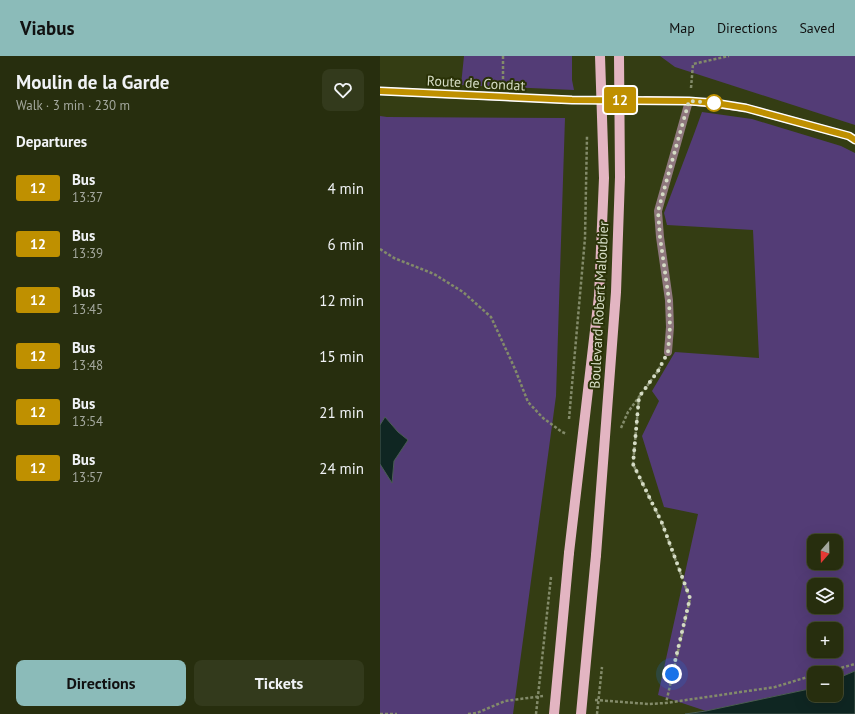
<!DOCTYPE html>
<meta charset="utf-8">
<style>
body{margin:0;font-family:"PT Sans",sans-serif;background:#333a1c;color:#f1f3f6;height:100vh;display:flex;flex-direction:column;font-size:15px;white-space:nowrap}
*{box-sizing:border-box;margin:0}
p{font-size:13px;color:#a4a89e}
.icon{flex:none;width:22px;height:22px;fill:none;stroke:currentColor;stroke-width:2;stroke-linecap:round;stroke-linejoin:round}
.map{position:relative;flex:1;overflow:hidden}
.panel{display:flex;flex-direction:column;background:#272e0e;width:380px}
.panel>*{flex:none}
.badge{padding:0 8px;border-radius:3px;font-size:14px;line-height:26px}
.needle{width:26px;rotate:200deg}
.buttons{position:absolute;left:427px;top:478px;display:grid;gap:8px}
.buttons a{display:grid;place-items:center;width:36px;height:36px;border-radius:8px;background:#272e0e;box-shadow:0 4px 16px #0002,0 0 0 1px #434a2e;font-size:20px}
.you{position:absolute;width:20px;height:20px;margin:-10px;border:3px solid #fff;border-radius:50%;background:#1a73e8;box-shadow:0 0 0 6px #1a73e833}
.map>.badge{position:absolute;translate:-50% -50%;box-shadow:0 0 0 2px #fff}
h2{padding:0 16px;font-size:15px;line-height:36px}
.round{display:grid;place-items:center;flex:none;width:42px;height:42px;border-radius:8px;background:#333a1c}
.summary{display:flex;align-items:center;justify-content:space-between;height:68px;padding:0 16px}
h1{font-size:19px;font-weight:600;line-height:30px}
.cta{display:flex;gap:8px;margin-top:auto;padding:8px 16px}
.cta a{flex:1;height:46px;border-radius:8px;background:#8bbbb9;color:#111;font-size:16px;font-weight:600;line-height:46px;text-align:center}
.cta a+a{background:#333a1c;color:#f1f3f6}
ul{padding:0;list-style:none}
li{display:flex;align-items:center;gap:12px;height:56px;padding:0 16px}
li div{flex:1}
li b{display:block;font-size:15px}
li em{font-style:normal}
li .badge{min-width:44px;font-weight:700;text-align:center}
header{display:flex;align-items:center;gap:24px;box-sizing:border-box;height:56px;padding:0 20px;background:#8bbbb9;color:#111}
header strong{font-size:19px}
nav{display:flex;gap:22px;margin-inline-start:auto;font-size:14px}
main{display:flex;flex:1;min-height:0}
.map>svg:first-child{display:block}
</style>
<header>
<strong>Viabus</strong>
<nav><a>Map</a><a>Directions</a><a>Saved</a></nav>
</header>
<main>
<section class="panel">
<div class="summary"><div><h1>Moulin de la Garde</h1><p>Walk · 3 min · 230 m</p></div><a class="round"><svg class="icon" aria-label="heart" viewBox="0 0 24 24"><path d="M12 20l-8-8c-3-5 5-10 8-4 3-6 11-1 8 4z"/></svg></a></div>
<h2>Departures</h2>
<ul>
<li><span class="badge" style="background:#bf9000;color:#fff">12</span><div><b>Bus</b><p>13:37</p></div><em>4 min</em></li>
<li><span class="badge" style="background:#bf9000;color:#fff">12</span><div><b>Bus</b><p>13:39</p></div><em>6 min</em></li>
<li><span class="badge" style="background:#bf9000;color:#fff">12</span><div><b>Bus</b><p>13:45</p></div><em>12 min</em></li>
<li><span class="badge" style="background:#bf9000;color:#fff">12</span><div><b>Bus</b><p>13:48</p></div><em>15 min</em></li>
<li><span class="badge" style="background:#bf9000;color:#fff">12</span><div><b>Bus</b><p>13:54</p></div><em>21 min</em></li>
<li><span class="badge" style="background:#bf9000;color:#fff">12</span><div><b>Bus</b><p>13:57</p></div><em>24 min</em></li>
</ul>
<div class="cta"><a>Directions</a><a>Tickets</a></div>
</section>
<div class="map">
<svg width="475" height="658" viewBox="0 0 475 658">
<rect width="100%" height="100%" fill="#343d13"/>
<g fill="#533c76" fill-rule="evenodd">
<path d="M 84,0 L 192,0 L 192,24 L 194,34 L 81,29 Z"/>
<path d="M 280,0 L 475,0 L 475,69 L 295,11 Z"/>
<path d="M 322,56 L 372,63 L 461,90 L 475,97 L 475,615 L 456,623 L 456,617 L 434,617 L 434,632 L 326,655 L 278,639 L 318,458 L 284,451 L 262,380 L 279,345 L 272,335 L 295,296 L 379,302 L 373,174 L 287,169 L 284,157 L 314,78 ZM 434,485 L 456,485 L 456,507 L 434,507 ZM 434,529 L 456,529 L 456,551 L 434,551 ZM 434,573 L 456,573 L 456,595 L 434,595 Z"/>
<path d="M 0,60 L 7,61 L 185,62 L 176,340 L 133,658 L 0,658 Z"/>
</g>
<g fill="#0f2622" stroke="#4a5d53">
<path d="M 5,361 L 18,376 L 28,384 L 14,405 L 12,427 L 0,408 L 0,369 Z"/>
<path d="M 475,615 L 475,658 L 305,658 L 326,655 L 434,632 L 434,639 L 456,639 L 456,623 Z"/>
</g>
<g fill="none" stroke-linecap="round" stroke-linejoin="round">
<path stroke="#4c552e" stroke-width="8" stroke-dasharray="8 4" stroke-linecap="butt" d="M 191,44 L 266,44"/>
<g stroke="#838b6a" stroke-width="2.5" stroke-dasharray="3 2" stroke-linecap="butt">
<path d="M 123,28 L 123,0"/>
<path d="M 311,32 L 313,8 L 349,0"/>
<path d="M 0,193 L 14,202 L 54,218 L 83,236 L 111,261 L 135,313 L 148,346 L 163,362 L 182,376 L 187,378"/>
<path d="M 259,341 L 253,408 L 282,467 L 310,543 L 286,647"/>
<path d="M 189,363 L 205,182 L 207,80"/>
<path d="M 241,372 L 248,356 L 278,315 L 282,307"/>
<path d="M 442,617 L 475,608"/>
<path d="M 215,644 L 269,648 L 286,647 L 395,631 L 434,619"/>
<path d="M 0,658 L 17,658"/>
<path d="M 88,658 L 97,657 L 125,645 L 163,640"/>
</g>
<path stroke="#8e777d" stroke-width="8" d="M 288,296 L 290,271 L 289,244 L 280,181 L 278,155 L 309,45"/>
<g stroke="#be9ba4" stroke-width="8">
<path d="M 0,35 L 191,44"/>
<path d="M 266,44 L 309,45 L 366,52 L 469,80 L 475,84"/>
</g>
<g stroke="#e3b5c2" stroke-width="10">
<path d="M 189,497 L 219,240 L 224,122 L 220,0"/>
<path d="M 216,499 L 236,236 L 240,121 L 239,0"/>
</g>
<g stroke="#838b6a" stroke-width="2.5" stroke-dasharray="3 2" stroke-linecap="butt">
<path d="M 156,658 L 171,521"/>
<path d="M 217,658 L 222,611"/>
</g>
<g stroke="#e3b5c2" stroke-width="10">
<path d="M 174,658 L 189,497"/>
<path d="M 201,658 L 216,499"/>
</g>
</g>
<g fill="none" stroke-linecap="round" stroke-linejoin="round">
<g stroke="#fff" stroke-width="9">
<path id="line" d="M 0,35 L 192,44 L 309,45 L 335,47 L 366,52 L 469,80 L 475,84"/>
</g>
<use href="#line" stroke="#bf9000" stroke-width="6"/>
<path stroke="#d5dcc5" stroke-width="4" stroke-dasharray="0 7.2" d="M 292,618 L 310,542 L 282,467 L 253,408 L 259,341 L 278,315 L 288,296 L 290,271 L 289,244 L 280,181 L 278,155 L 309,45 L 335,47 L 334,47"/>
</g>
<circle fill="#fff" stroke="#bf9000" stroke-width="2" cx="334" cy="47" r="8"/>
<g text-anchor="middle" stroke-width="4" stroke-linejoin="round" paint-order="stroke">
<g font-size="14" fill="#d5dcc5" stroke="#2a3207">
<text transform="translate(96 27) rotate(3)" y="5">Route de Condat</text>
<text transform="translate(219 249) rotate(-87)" y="5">Boulevard Robert Maloubier</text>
</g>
</g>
</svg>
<div class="buttons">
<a><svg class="needle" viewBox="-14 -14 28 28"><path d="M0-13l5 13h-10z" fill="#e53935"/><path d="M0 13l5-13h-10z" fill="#a4a89e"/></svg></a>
<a><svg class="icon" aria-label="layers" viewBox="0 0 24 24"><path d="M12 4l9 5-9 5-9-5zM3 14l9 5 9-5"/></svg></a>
<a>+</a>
<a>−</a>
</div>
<div class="you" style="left:292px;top:618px"></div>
<b class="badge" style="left:240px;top:44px;background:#bf9000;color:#fff">12</b>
</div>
</main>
